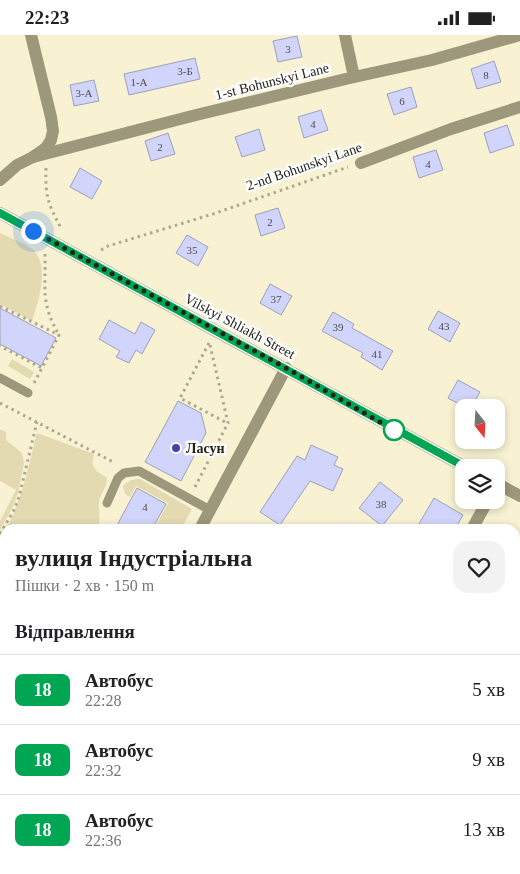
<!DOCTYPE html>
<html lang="uk">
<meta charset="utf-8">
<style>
body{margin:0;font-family:Georgia,serif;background:#f2f2f2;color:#202124;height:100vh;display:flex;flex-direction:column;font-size:19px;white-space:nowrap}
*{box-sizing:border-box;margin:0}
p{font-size:16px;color:#757577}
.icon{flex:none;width:28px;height:28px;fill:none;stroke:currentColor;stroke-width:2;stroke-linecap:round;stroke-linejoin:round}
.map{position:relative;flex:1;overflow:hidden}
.side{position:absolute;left:0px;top:489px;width:520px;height:351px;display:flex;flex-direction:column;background:#fff;border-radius:15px 15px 0 0;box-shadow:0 2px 8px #0003}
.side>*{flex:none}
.badge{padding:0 10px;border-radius:8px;font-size:18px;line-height:32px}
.needle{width:32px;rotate:162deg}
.controls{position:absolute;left:455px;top:364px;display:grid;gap:10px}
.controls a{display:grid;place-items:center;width:50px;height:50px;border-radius:10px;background:#fff;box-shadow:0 2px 8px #0003;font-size:25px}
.you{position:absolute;width:25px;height:25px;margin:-12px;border:4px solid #fff;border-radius:50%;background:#1a73e8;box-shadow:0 0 0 8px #1a73e833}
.map>.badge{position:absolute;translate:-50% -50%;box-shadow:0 0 0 2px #fff}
h2{padding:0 15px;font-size:19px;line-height:45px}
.round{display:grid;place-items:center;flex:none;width:52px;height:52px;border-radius:15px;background:#f2f2f2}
.overview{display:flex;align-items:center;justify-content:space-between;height:85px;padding:0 15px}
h1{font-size:24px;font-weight:700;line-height:38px}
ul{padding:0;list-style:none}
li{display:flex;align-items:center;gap:15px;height:70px;padding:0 15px;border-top:1px solid #e0e0e0}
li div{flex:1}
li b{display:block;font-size:19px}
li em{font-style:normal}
li .badge{min-width:55px;font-weight:700;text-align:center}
.status{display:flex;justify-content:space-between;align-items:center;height:35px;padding:0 25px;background:#fff;direction:ltr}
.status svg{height:14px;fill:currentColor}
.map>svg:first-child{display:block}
</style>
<div class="status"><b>22:23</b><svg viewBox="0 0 49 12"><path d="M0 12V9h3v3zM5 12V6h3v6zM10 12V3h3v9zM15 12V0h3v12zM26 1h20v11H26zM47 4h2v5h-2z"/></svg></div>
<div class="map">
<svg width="520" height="839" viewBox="0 0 520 839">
<rect width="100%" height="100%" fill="#f8f2d3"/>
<g fill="#e4dab1">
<path d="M 0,198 C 10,203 23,207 32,214 C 51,230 38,267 32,286 L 0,269 Z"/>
<path d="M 12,324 L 34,337 L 30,344 L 8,331 Z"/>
<path d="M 0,394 L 6,397 L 6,405 L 22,418 L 24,428 L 18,458 L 12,474 L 0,494 L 0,486 L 16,455 L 0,446 Z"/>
<path d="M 37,398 L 94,419 C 90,434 95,435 107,443 C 107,454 98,461 99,469 C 99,479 100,483 99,494 L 24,494 L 20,492 L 18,494 L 6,494 C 23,463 28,432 37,398 Z"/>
<path d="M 140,444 L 192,474 L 181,494 L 154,494 L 168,468 L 136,451 L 130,462 L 125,459 L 123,451 C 129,445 133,444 140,444 Z"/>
<path d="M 5,496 L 5,519 L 0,528 L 0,508 Z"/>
<path d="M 5,575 L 5,630 L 0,628 L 0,580 Z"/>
<path d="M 0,698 L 5,700 L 5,747 L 0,745 Z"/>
</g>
<g fill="#d1d5fb" stroke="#9ca0bc">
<path d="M 297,1 L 302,22 L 278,27 L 273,6 Z"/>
<path d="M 195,23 L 200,44 L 129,60 L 124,39 Z"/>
<path d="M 494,26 L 501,47 L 477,54 L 471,34 Z"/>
<path d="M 94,45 L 99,66 L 74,71 L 70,50 Z"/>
<path d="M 411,52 L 417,72 L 394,80 L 387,59 Z"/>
<path d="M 321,75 L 328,95 L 304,103 L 298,82 Z"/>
<path d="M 507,90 L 514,110 L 490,118 L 484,98 Z"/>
<path d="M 259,94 L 265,115 L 242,122 L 235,102 Z"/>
<path d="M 168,98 L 175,119 L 151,126 L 145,106 Z"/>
<path d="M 436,115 L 443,135 L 419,143 L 413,122 Z"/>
<path d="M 80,133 L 102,146 L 92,164 L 70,152 Z"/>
<path d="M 278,173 L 285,193 L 261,201 L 255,180 Z"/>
<path d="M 187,200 L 208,212 L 198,231 L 176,218 Z"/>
<path d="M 270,249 L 292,261 L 281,280 L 260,268 Z"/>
<path d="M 0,273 L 56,303 L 41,331 L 0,309 Z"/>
<path d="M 438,276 L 460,288 L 450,307 L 428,294 Z"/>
<path d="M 333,277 L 354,289 L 352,293 L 393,316 L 382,335 L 361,322 L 363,318 L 322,296 Z"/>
<path d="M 109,285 L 135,299 L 141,287 L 155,295 L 142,319 L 136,315 L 129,328 L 116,322 L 120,316 L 99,304 Z"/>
<path d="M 458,345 L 480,357 L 471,372 L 464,372 L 448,363 Z"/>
<path d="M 178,366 L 201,378 L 206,398 L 181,446 L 145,427 Z"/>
<path d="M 311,410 L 338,422 L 334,430 L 343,434 L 333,456 L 310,446 L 280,490 L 260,477 L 297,421 L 305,425 Z"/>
<path d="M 380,447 L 403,465 L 382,491 L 359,473 Z"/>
<path d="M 137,453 L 166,469 L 152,494 L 115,494 Z"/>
<path d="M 434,463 L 463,480 L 455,494 L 416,494 Z"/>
</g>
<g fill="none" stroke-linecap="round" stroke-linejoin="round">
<g stroke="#ada890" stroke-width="3" stroke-dasharray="2.5 4" stroke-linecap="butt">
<path d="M 46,133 C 45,161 48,169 61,193"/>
<path d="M 101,215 L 108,211 L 213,179 L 348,132"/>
<path d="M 45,219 C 46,254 40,267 59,300"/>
<path d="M 0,271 L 59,300 L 42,333 L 0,311"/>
<path d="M 209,308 L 180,363 L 227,388"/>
<path d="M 34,348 L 42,333"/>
<path d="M 0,368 L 115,428"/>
<path d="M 195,452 L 228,388 L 210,310"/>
<path d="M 0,499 L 14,475 L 19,462 L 37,387"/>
</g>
<g stroke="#9d977c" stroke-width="9">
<path d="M 0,343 L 28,358"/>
<path d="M 107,468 L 118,443 L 124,438 L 139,436 L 210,475"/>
<path d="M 0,552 L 5,555"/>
<path d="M 0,639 L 5,642"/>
<path d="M 0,770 L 5,767"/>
</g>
<g stroke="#9d977c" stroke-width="12">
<path d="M 345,0 L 354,42"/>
<path d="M 33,122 L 196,80 L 354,42 L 432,25 L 520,0"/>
<path d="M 361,128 L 451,94 L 520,72"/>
<path d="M 0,145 L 17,130 L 33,122 L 46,113 L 51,105 L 53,96 L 51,82 L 31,0"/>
<path d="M 472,494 L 488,465"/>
<path d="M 515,784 L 520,782"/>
<path d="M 481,835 L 482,839"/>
<path d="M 263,839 L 265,835"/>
<path d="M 363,839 L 374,835"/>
</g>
<g stroke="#9d977c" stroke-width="12">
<path d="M 0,178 L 465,432"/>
<path d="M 496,448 L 520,461"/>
<path d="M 200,494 L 286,333"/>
<path d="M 40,835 L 40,839"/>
</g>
</g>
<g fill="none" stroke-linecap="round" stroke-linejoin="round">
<g stroke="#fff" stroke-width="11">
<path id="line" d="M 0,178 L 465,432"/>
</g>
<use href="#line" stroke="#00a651" stroke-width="8"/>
<path stroke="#242116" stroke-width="5" stroke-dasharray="0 9" d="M 33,196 L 286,333 L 394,395"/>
</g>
<circle fill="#fff" stroke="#00a651" stroke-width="2.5" cx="394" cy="395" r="10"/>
<circle fill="#483eb5" stroke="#fefefe" stroke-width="2" cx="176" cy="413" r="5"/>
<g text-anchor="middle" stroke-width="5" stroke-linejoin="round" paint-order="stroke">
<g font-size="11" fill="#4f4e4f">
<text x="288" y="18">3</text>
<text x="185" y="40">3-Б</text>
<text x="486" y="44">8</text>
<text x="139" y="51">1-А</text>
<text x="84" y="62">3-А</text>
<text x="402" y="70">6</text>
<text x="313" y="93">4</text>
<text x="160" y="116">2</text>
<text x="428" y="133">4</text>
<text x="270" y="191">2</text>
<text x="192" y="219">35</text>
<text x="276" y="268">37</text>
<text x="444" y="295">43</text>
<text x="338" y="296">39</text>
<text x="377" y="323">41</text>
<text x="381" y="473">38</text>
<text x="145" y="476">4</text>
</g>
<g font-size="14" fill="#242116" stroke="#fefefe">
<text transform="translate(272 46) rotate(-14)" y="5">1-st Bohunskyi Lane</text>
<text transform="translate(304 131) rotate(-19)" y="5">2-nd Bohunskyi Lane</text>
<text transform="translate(240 291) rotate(28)" y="5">Vilskyi Shliakh Street</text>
</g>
<g font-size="14" font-weight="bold" fill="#242116" stroke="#fefefe" text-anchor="start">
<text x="186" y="418">Ласун</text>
</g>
</g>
</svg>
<div class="controls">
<a><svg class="needle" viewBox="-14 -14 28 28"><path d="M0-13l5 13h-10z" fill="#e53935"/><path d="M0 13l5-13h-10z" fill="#757577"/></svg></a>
<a><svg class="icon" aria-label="layers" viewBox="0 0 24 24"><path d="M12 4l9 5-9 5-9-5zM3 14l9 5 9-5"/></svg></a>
</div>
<div class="you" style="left:33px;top:196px"></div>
<section class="side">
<div class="overview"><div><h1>вулиця Індустріальна</h1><p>Пішки · 2 хв · 150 m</p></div><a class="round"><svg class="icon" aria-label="heart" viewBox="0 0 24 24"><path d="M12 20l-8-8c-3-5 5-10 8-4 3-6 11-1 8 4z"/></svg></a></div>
<h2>Відправлення</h2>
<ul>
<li><span class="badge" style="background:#00a651;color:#fff">18</span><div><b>Автобус</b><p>22:28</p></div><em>5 хв</em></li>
<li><span class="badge" style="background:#00a651;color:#fff">18</span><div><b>Автобус</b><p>22:32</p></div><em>9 хв</em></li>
<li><span class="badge" style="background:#00a651;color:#fff">18</span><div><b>Автобус</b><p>22:36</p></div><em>13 хв</em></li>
</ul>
</section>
</div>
